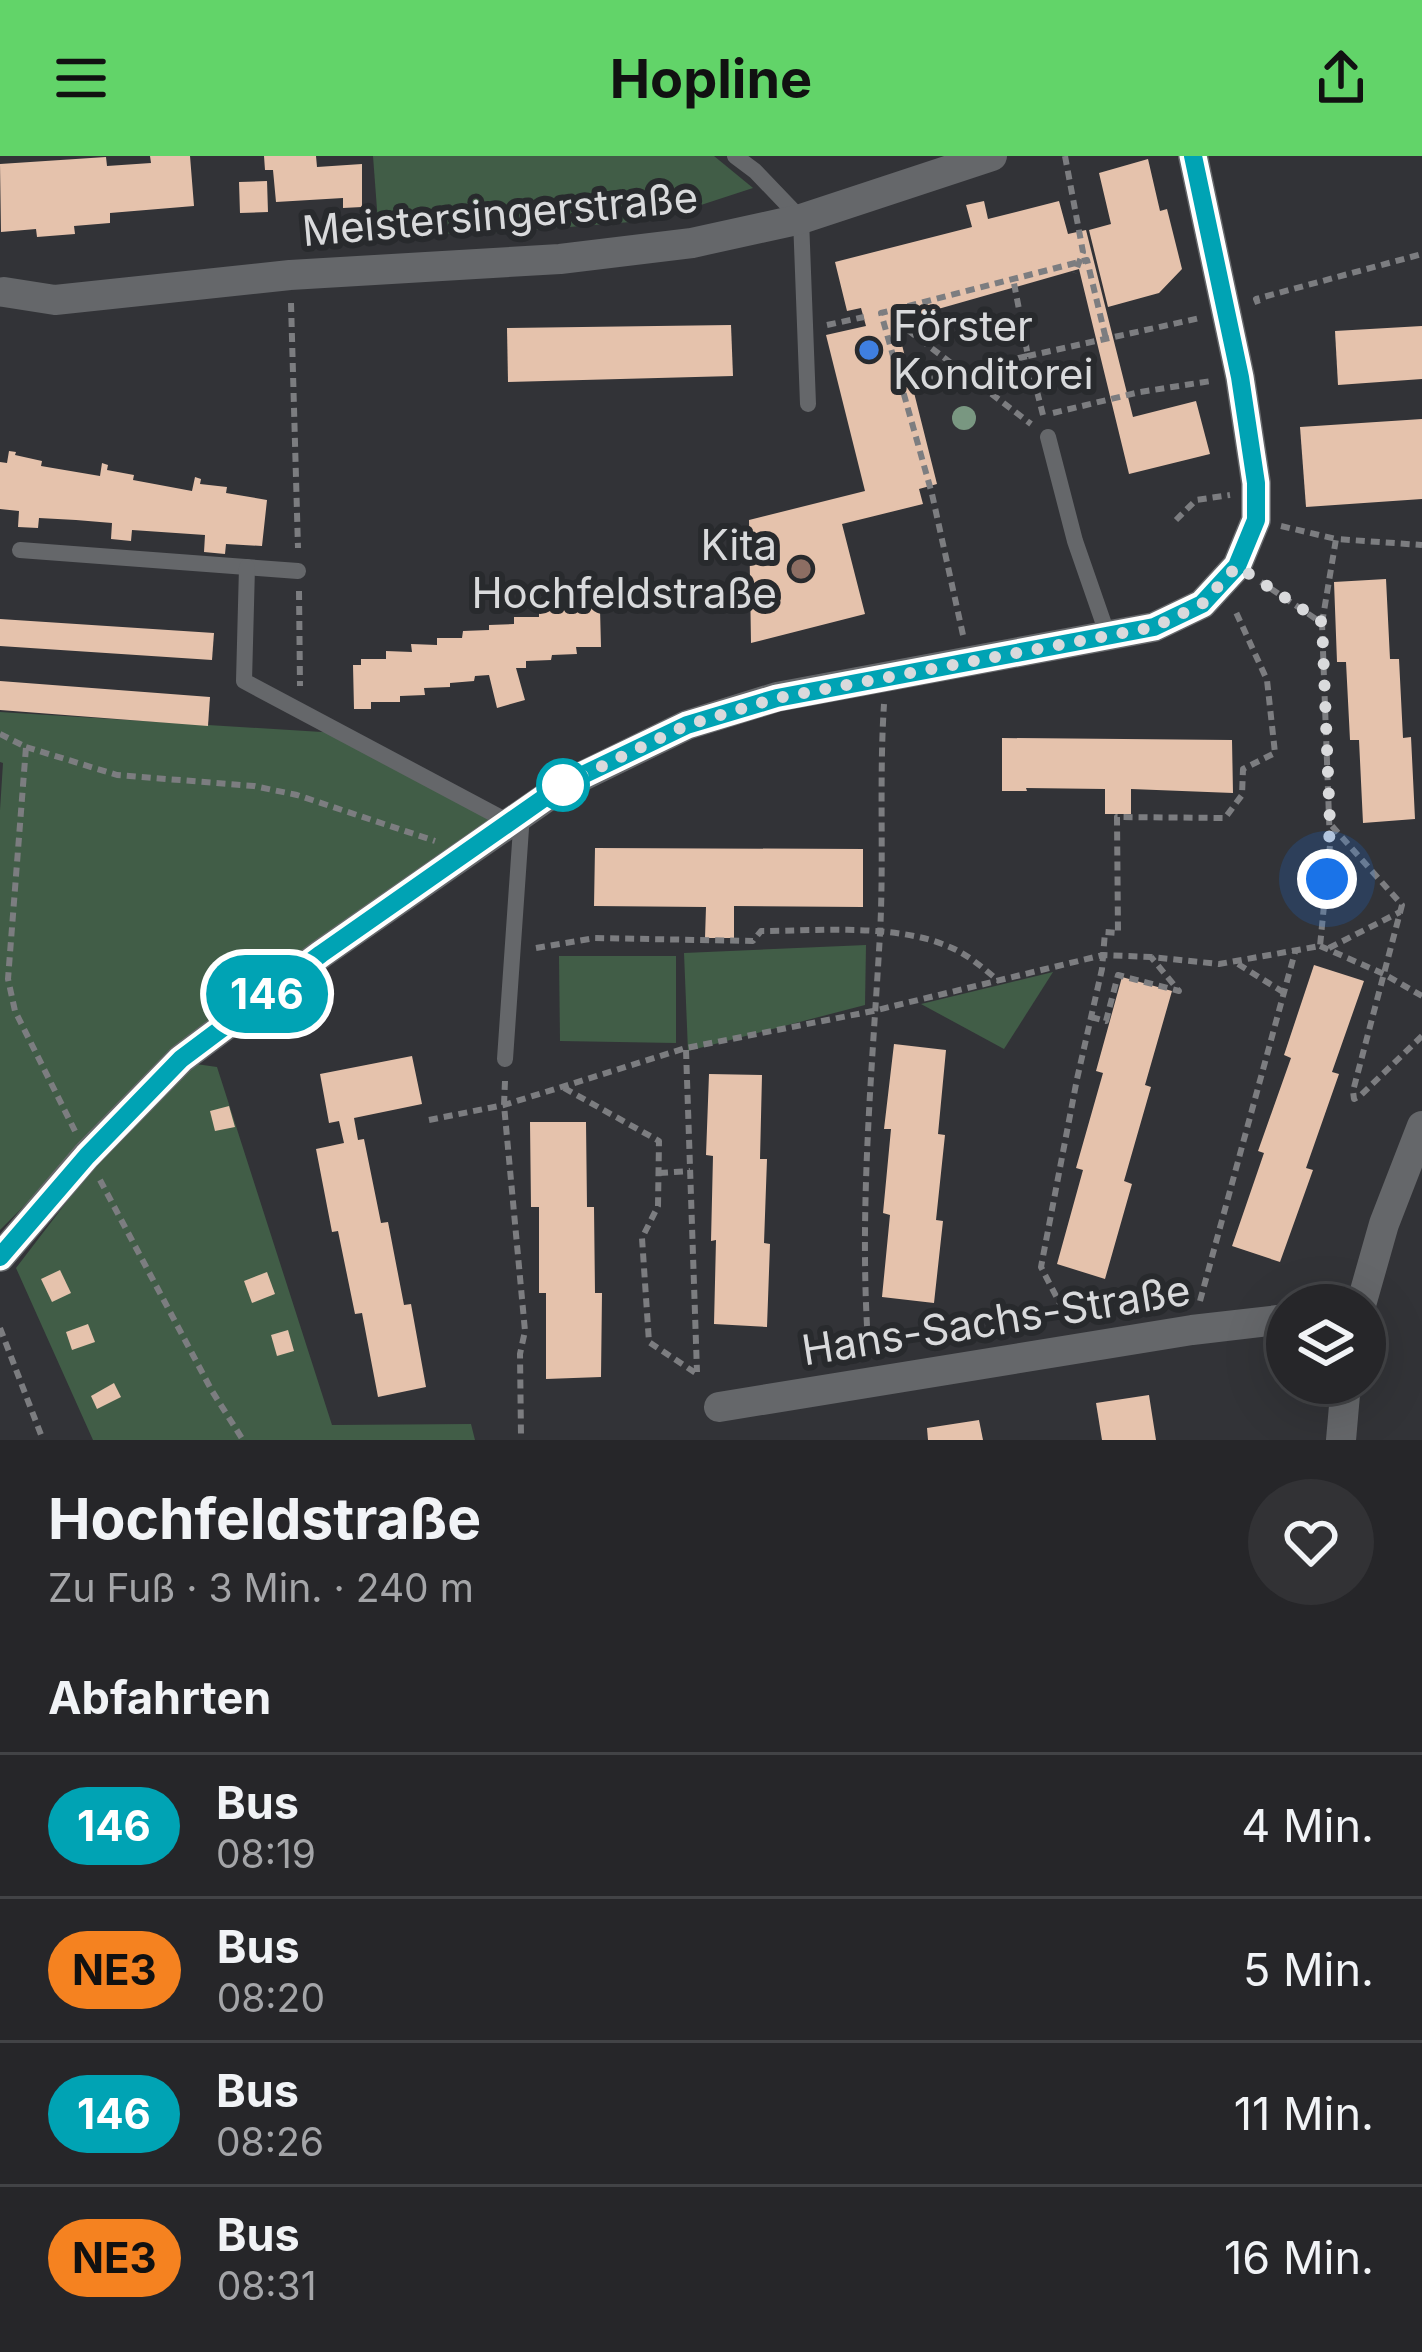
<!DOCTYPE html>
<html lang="de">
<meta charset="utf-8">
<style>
body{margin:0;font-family:Inter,sans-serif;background:#323235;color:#f1f3f6;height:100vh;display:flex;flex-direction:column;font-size:45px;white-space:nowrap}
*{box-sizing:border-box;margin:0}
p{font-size:39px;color:#a4a5a8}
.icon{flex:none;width:66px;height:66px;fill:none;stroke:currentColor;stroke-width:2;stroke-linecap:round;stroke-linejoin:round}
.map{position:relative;height:1284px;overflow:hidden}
.side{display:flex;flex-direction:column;background:#262629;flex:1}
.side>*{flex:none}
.badge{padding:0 24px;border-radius:39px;font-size:42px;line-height:78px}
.buttons{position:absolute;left:1266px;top:1128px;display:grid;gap:24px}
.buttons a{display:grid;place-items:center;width:120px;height:120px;border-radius:50%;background:#262629;box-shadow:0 12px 48px #0002,0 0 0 3px #424346;font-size:60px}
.you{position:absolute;width:60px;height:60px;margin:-30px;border:9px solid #fff;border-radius:50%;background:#1a73e8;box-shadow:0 0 0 18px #1a73e833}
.map>.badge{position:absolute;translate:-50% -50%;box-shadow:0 0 0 6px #fff}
h2{padding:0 48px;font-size:45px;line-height:108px}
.round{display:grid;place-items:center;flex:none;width:126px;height:126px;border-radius:63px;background:#323235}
.head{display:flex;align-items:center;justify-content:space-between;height:204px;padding:0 48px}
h1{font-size:57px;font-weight:700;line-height:90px}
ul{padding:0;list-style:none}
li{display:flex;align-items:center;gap:36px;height:144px;padding:0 48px;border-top:3px solid #424346}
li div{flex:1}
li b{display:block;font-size:45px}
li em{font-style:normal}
li .badge{min-width:132px;font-weight:700;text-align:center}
header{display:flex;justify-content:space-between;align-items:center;height:156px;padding:0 48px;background:#62d469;color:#111;font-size:54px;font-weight:700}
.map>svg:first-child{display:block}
</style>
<header><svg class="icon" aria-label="menu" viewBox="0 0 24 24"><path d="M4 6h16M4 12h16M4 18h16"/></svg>Hopline<svg class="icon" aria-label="share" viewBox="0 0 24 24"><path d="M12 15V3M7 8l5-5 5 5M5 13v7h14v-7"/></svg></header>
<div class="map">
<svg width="1422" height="1284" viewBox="0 0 1422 1284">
<rect width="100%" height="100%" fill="#323337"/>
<g fill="#415d47">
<path d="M 373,0 L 714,0 L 753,32 L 655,64 L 507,76 L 379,80 Z"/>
<path d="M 0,556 L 338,577 L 506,663 L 85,989 L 0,1074 L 0,654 L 3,607 L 0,606 Z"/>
<path d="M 866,789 L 865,849 L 688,895 L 684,797 Z"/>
<path d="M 559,800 L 676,800 L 676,887 L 560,885 Z"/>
<path d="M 1053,816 L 1004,893 L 921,848 Z"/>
<path d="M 182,906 L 217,911 L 332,1269 L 471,1268 L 475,1284 L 93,1284 L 16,1112 L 101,1001 Z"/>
</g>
<g fill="#e5c2ac">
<path d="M 150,0 L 190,0 L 194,50 L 110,57 L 110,67 L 74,70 L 75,78 L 37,81 L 36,73 L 1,76 L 0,8 L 106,1 L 107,10 L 151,7 Z"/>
<path d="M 264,0 L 316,0 L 317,11 L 362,8 L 362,51 L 343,52 L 343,42 L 276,46 L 273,14 L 265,14 Z"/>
<path d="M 1148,3 L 1160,55 L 1167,53 L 1182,113 L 1159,137 L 1108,151 L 1089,74 L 1111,68 L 1099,17 Z"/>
<path d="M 267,25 L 268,56 L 240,57 L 239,26 Z"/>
<path d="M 984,45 L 988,63 L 1059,45 L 1068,78 L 1086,74 L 1133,261 L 1196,245 L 1210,298 L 1129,318 L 1079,113 L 896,165 L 937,328 L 919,333 L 923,348 L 842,368 L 865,458 L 751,487 L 749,364 L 865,335 L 826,179 L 866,170 L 861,152 L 847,155 L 835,106 L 972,71 L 966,49 Z"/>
<path d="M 731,169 L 733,220 L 508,226 L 507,172 Z"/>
<path d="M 1422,170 L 1422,223 L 1338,229 L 1335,175 Z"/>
<path d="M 1422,263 L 1422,343 L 1306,351 L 1300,271 Z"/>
<path d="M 9,295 L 16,296 L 15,299 L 42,305 L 41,310 L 100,320 L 102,307 L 108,309 L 107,314 L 134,319 L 133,324 L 192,335 L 195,321 L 201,323 L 200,328 L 227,331 L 226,337 L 267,344 L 262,390 L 226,388 L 225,398 L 204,396 L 205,379 L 132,374 L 131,385 L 111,383 L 112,367 L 76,364 L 39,362 L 38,372 L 18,371 L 19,355 L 0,353 L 0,306 L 7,307 Z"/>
<path d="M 1386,423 L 1390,503 L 1399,503 L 1403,582 L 1411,581 L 1415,663 L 1363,667 L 1359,584 L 1350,584 L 1346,506 L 1337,506 L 1334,426 Z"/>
<path d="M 592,446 L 592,453 L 600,453 L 601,491 L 576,491 L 577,498 L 552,499 L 551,504 L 526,505 L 526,512 L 516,512 L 525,544 L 497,552 L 489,519 L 475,520 L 474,525 L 450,527 L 450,531 L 424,532 L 425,539 L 400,540 L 400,546 L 371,546 L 371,553 L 354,553 L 353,509 L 361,509 L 361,503 L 386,503 L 386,495 L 412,496 L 411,488 L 437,489 L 437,482 L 462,482 L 463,475 L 489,474 L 489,469 L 514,468 L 514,461 L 539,461 L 539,454 L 564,453 L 564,447 Z"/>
<path d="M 0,463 L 214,477 L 212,504 L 0,490 Z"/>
<path d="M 0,525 L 210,541 L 208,570 L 0,554 Z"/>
<path d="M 1002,582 L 1232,584 L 1233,637 L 1131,633 L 1131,658 L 1105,658 L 1105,633 L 1026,632 L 1027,635 L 1002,635 Z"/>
<path d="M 595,692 L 863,693 L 863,751 L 734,750 L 734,782 L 705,782 L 706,751 L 594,750 Z"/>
<path d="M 1314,809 L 1364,825 L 1332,916 L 1339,918 L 1306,1012 L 1313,1014 L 1280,1106 L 1232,1090 L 1264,997 L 1258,995 L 1291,902 L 1284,899 Z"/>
<path d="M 1122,821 L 1172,835 L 1145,929 L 1151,931 L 1124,1025 L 1132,1028 L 1105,1123 L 1057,1108 L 1083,1014 L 1076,1012 L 1103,917 L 1096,915 Z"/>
<path d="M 894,888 L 946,894 L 938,978 L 945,979 L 936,1064 L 943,1065 L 934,1147 L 882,1141 L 890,1059 L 883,1057 L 891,973 L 884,973 Z"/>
<path d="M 412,900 L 422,948 L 354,962 L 358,984 L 364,983 L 381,1067 L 388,1066 L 404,1149 L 411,1148 L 426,1231 L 378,1241 L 362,1157 L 355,1158 L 338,1075 L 332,1076 L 316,993 L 344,987 L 339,965 L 329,967 L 320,918 Z"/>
<path d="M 709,918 L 762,919 L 760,1003 L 767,1003 L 764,1087 L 770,1088 L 767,1171 L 714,1168 L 716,1084 L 711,1085 L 713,1000 L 706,999 Z"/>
<path d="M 229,950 L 235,971 L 215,975 L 210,955 Z"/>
<path d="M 530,966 L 586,966 L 587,1051 L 594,1051 L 595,1137 L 602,1137 L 601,1221 L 546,1223 L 546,1137 L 539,1137 L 539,1051 L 531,1051 Z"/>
<path d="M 60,1114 L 71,1137 L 52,1146 L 41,1123 Z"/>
<path d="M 267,1116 L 275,1138 L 252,1147 L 244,1125 Z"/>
<path d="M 88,1168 L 95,1186 L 72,1194 L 66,1176 Z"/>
<path d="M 288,1174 L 294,1195 L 277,1200 L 271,1179 Z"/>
<path d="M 114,1227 L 121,1241 L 97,1253 L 91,1240 Z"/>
<path d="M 1149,1239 L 1156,1284 L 1102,1284 L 1096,1247 Z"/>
<path d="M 979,1264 L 983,1284 L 928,1284 L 927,1272 Z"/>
</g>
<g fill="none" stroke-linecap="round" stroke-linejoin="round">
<g stroke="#7c7d80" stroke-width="6" stroke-dasharray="9 6" stroke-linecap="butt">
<path d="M 1065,0 L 1083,96 L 1075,117"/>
<path d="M 291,147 L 298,392"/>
<path d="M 1258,148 L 1256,143 L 1422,98"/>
<path d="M 896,165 L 1031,268"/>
<path d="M 827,169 L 864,161"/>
<path d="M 901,229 L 1028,200 L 1013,122"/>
<path d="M 1053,257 L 1140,236 L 1211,225"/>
<path d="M 1043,259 L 1028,200 L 1200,162"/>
<path d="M 1176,364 L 1196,344 L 1230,339"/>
<path d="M 1281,370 L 1336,383"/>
<path d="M 299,435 L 300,530"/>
<path d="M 1322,467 L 1336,383 L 1422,389"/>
<path d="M 963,479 L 932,338 L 881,157 L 1087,104 L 1106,183"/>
<path d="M 0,578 L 26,591 L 8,823 L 15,855 L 75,975"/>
<path d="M 26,591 L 117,619 L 254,630 L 297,639 L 435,685"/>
<path d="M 1332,670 L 1402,749 L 1353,935 L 1354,943 L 1360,940 L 1422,880"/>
<path d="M 1320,790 L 1384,818 L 1422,840"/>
<path d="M 536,792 L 595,782 L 753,785 L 761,775 C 820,775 898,767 952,792 C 970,800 984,813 999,825"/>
<path d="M 1329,792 L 1400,756"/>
<path d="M 1238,808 L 1283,836"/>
<path d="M 1091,861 L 1106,865 L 1118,819 L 1179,835 L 1151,801"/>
<path d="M 686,894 L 697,1216"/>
<path d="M 505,925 L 504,949 L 525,1175 L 520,1198 L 521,1280"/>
<path d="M 564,932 L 659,985 L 658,1050 L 642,1082 L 649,1186 L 697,1218"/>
<path d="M 429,964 L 504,949 L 686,892 L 873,855 L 1103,799 L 1151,801 L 1219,808 L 1320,790 L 1330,689 L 1322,467 L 1261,426"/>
<path d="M 659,1017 L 690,1015"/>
<path d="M 100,1024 L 212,1235 L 243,1284"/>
<path d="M 1200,1145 L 1295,796"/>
<path d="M 1070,1167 L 1041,1111 L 1077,923 L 1102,813 L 1105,776 L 1118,777 L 1117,661 L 1225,662 L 1242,639 L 1243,613 L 1275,597 L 1267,524 L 1235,454"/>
<path d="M 0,1172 L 43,1284"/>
<path d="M 869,1200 C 858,1060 872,918 880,778 C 884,702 879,625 884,548"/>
</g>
<g stroke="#65676a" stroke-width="16">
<path d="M 735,0 L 755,15 L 801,63 L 808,248"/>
<path d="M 1048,281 L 1075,385 L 1108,480"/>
<path d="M 20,394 L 298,415"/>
<path d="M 247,411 L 244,525 L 509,666"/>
<path d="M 505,903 L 522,658"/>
</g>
<g stroke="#65676a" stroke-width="30">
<path d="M 4,136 L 55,144 L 290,119 L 560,103 L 692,87 L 801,63 L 992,0"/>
<path d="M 0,1101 L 87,999 L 181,903 L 321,798 L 564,629 L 687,569 L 777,541 L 1154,471 L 1202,448 L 1237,410 L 1256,364 L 1256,327 L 1240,221 L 1193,0"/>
<path d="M 1361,1149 L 1384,1068 L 1422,970"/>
<path d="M 719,1251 L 1192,1174 L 1287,1163"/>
<path d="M 1341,1284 L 1346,1227"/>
</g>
</g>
<circle fill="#799781" cx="964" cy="262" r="12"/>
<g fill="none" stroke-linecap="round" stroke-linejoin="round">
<g stroke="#fff" stroke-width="27">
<path id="line" d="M 0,1101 L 87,1000 L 181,903 L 321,798 L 564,628 L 687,569 L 777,542 L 1154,471 L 1202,448 L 1237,410 L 1256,364 L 1256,327 L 1240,221 L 1193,0"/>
</g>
<use href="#line" stroke="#00a3b4" stroke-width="18"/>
<path stroke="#d9dadc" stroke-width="12" stroke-dasharray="0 21.6" d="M 563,629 L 687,569 L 777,542 L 1154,471 L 1202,448 L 1237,410 L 1322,466 L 1330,668 L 1327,723"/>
</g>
<circle fill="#3f7fe0" stroke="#282a2d" stroke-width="4.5" cx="869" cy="194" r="12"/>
<circle fill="#8d6e63" stroke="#282a2d" stroke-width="4.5" cx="801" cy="413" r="12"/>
<circle fill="#fff" stroke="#00a3b4" stroke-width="6" cx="563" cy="629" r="24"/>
<g text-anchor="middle" stroke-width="12" stroke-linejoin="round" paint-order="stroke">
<g font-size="42" fill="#d9dadc" stroke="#282a2d">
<text transform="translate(500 58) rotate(-5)" y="15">Meistersingerstraße</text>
<text transform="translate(996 1164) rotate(-9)" y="15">Hans-Sachs-Straße</text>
</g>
<g font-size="42" fill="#d9dadc" stroke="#282a2d" text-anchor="start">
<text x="893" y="185">Förster<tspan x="893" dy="48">Konditorei</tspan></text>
<text x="777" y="404" text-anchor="end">Kita<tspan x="777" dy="48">Hochfeldstraße</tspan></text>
</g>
</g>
</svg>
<div class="buttons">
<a><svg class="icon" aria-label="layers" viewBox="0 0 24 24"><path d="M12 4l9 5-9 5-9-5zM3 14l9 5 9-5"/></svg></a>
</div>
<div class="you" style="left:1327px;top:723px"></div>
<b class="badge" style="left:267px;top:838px;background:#00a3b4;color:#fff">146</b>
</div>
<section class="side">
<div class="head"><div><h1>Hochfeldstraße</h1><p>Zu Fuß · 3 Min. · 240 m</p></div><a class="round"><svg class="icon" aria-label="heart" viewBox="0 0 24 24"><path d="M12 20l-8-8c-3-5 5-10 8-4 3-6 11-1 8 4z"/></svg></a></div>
<h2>Abfahrten</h2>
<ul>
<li><span class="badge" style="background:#00a3b4;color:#fff">146</span><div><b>Bus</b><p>08:19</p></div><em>4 Min.</em></li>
<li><span class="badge" style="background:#f58220;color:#111">NE3</span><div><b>Bus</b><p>08:20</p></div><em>5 Min.</em></li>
<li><span class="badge" style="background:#00a3b4;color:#fff">146</span><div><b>Bus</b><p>08:26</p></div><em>11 Min.</em></li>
<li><span class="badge" style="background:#f58220;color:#111">NE3</span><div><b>Bus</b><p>08:31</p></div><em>16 Min.</em></li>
</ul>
</section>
